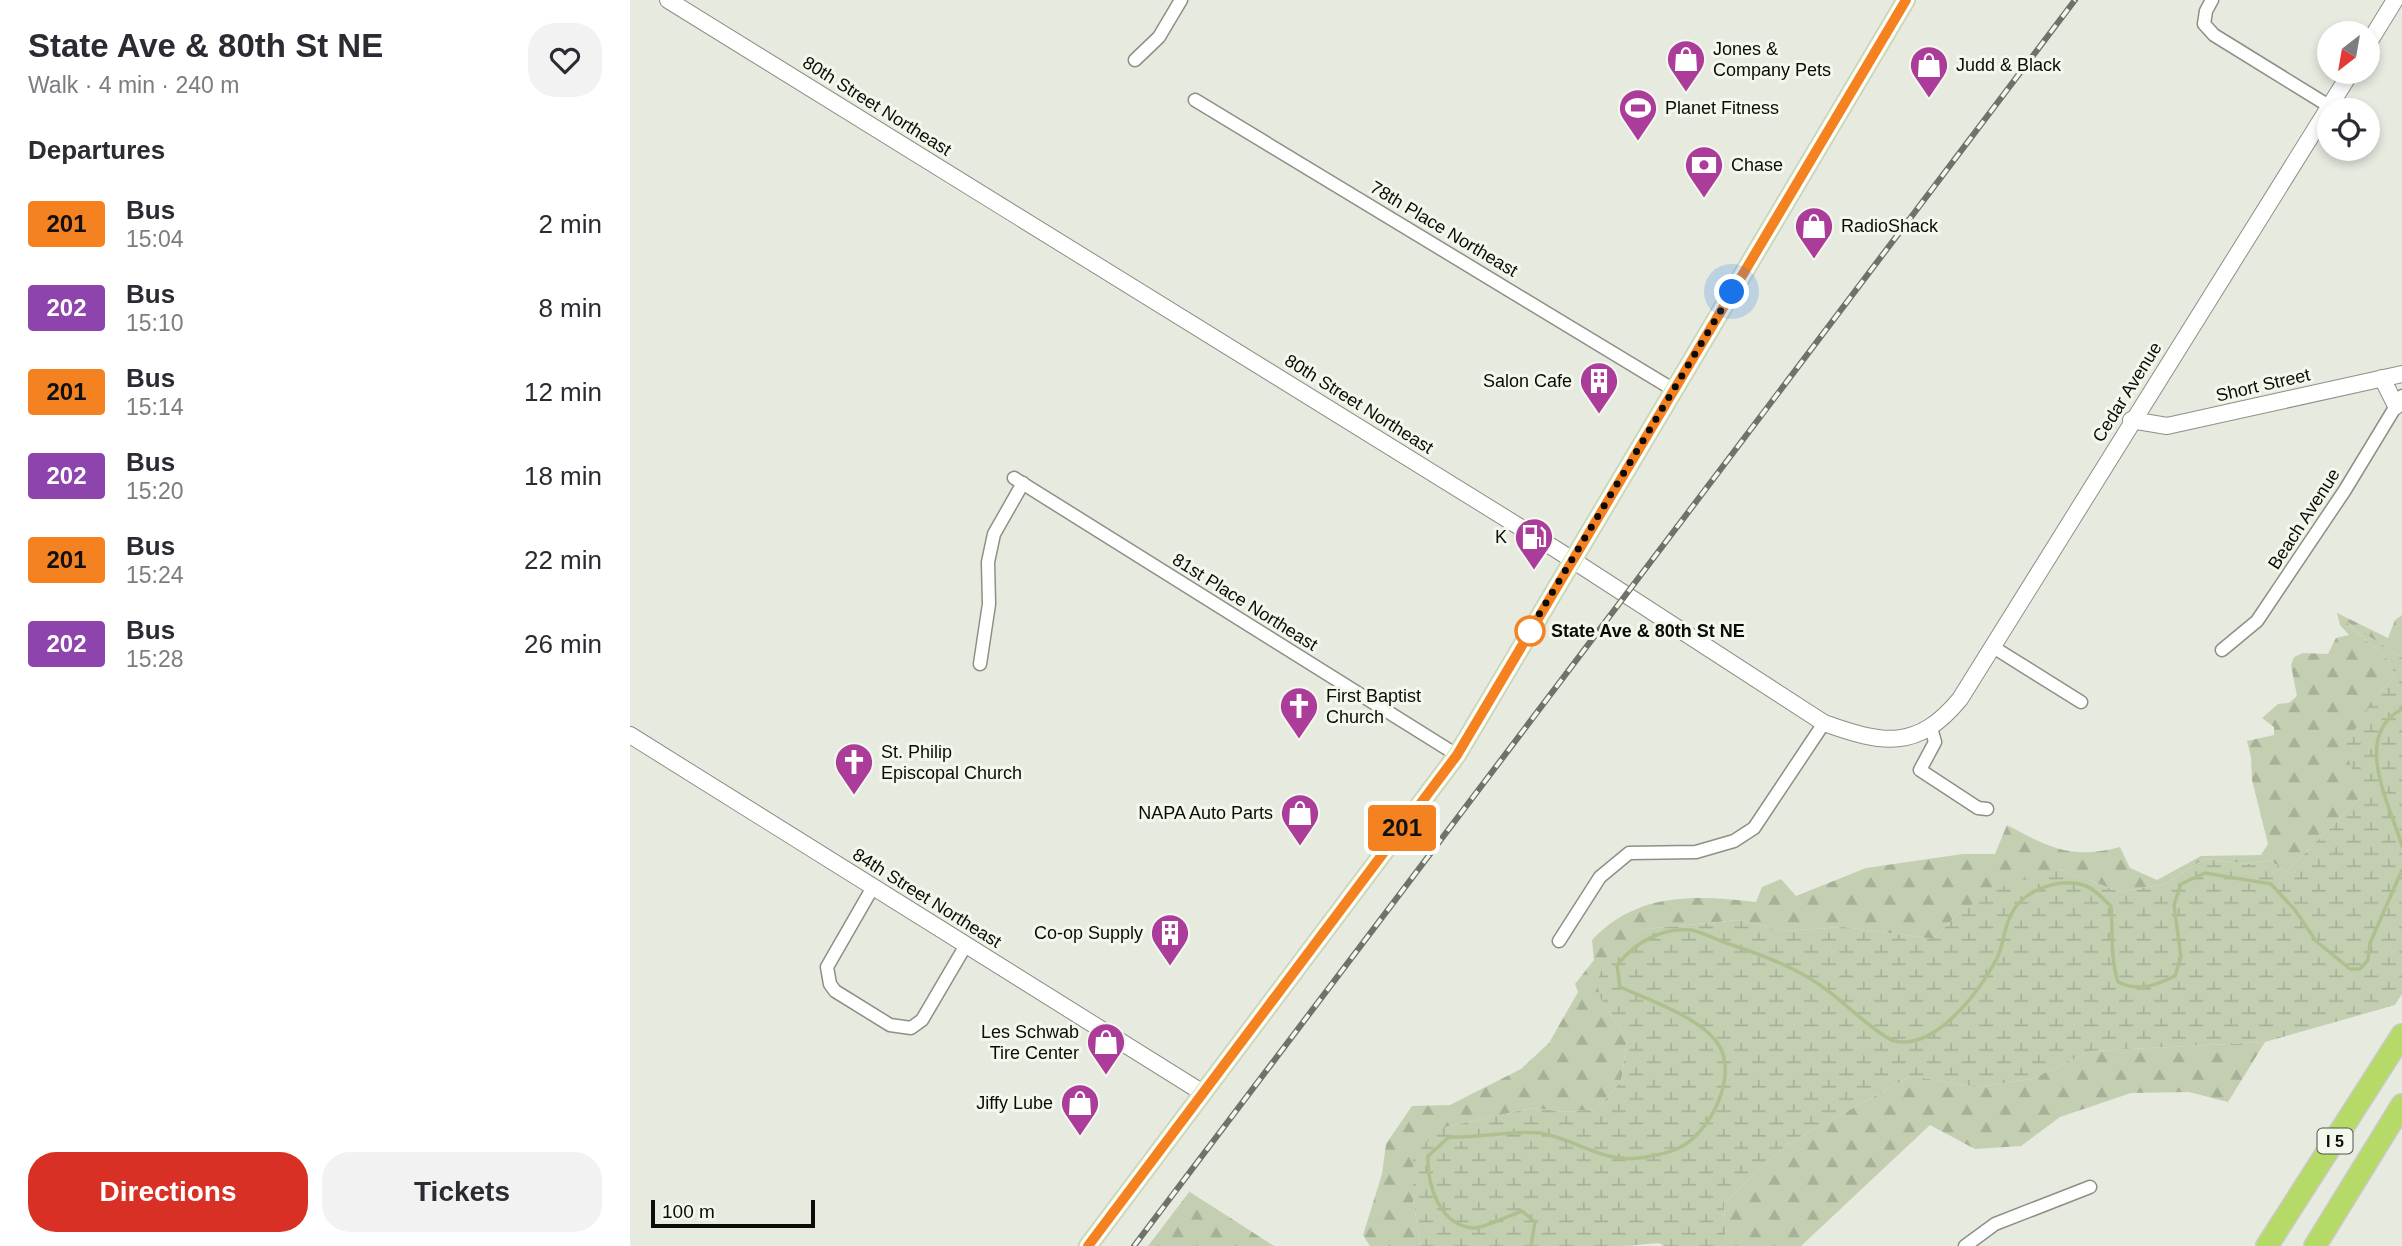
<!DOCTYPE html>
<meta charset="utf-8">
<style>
body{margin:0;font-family:Helvetica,sans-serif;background:#f2f2f3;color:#2b2b33;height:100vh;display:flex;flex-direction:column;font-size:26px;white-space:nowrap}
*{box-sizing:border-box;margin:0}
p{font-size:23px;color:#7c7c81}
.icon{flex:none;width:38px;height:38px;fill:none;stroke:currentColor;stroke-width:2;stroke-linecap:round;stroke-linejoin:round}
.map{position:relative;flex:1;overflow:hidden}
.drawer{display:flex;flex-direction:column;background:#fff;width:630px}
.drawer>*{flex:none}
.badge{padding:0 14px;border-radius:5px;font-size:24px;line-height:46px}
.needle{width:46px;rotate:211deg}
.fabs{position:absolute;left:1687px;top:21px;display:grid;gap:14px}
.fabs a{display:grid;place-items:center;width:63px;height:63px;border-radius:50%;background:#fff;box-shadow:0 4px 10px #0003;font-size:35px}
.scale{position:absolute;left:21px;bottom:18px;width:164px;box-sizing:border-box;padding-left:7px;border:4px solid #0b0c09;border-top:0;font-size:19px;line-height:24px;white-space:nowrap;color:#0b0c09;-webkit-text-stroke:5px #f3f8ec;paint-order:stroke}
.you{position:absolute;width:35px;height:35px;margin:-18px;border:5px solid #fff;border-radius:50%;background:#1a73e8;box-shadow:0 0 0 10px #1a73e833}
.map>.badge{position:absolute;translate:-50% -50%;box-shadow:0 0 0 4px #fff}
h2{padding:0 28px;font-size:26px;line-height:63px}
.round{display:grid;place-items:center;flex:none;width:74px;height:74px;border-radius:28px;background:#f2f2f3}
.headline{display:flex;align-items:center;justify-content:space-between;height:119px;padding:0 28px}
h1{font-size:33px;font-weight:700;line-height:52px}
.primary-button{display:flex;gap:14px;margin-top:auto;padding:14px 28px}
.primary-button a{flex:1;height:80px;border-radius:28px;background:#d93025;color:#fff;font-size:28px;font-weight:700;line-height:80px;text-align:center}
.primary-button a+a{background:#f2f2f3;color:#2b2b33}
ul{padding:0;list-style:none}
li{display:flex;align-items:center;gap:21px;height:84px;padding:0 28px}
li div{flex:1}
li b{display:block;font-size:26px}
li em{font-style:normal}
li .badge{min-width:77px;font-weight:700;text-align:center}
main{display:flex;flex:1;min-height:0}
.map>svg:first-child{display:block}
</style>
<main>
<section class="drawer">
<div class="headline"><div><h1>State Ave &amp; 80th St NE</h1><p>Walk · 4 min · 240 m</p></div><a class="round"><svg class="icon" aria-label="heart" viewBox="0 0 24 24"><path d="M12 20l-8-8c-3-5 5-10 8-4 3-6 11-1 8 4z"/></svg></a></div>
<h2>Departures</h2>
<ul>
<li><span class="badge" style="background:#f58220;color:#111">201</span><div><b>Bus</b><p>15:04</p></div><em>2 min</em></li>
<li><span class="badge" style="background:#8e44ad;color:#fff">202</span><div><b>Bus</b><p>15:10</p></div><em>8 min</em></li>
<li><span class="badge" style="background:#f58220;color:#111">201</span><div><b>Bus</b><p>15:14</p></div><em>12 min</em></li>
<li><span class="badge" style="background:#8e44ad;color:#fff">202</span><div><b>Bus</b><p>15:20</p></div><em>18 min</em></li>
<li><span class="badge" style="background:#f58220;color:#111">201</span><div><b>Bus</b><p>15:24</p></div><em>22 min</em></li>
<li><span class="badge" style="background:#8e44ad;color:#fff">202</span><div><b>Bus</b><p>15:28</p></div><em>26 min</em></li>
</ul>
<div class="primary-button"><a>Directions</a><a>Tickets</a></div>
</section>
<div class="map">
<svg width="1772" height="1246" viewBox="0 0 1772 1246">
<defs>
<pattern id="forest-firs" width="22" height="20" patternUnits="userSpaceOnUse" patternTransform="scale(1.75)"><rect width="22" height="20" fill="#c4cfb2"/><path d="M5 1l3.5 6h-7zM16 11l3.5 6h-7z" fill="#a7b198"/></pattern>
<pattern id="wetland-marsh" width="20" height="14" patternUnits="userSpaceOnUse" patternTransform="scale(1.75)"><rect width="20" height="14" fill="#c4cfb2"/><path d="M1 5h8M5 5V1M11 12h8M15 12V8" fill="none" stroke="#a7b198"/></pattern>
</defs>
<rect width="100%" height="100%" fill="#e6eadf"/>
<g fill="url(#forest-firs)">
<path d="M 1707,613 L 1758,638 L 1765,620 L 1772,615 L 1772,658 L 1715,621 L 1760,662 L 1765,677 L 1748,693 L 1732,796 L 1656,872 L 1640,860 L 1621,864 L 1574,859 L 1535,884 L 1490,892 L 1429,869 L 1328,914 L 1303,939 L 1213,927 L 1155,931 L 1108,920 L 1006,930 L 971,971 L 970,998 L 997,1040 L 991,1082 L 966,1109 L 937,1112 L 902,1108 L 816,1127 L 783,1200 L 791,1246 L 740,1246 L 733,1235 L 752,1174 L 756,1144 L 782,1106 L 820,1105 L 891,1069 L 919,1043 L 948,992 L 945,984 L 964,960 L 962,940 C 1007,892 1065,895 1126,902 L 1132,887 L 1151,879 L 1166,896 L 1236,868 L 1333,854 L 1365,854 L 1377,825 C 1420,848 1442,860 1490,847 L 1500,868 L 1527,880 L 1571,856 L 1631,855 L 1638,844 L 1622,780 L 1621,757 L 1617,741 L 1644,735 L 1644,727 L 1632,718 L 1648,704 L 1659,703 L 1667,696 L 1661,665 L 1664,657 L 1673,653 L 1698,654 L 1706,638 L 1719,635 L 1710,625 Z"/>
<path d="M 1635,1042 L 1598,1102 L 1559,1092 L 1501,1093 L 1430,1117 L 1391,1146 L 1345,1149 L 1300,1125 L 1171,1246 L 1096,1246 L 1094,1203 L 1156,1145 L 1281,1076 L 1347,1087 L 1401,1079 L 1462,1051 Z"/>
<path d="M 560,1191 L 560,1192 L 644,1246 L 518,1246 Z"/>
</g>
<path fill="url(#wetland-marsh)" d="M 1712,618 L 1772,658 L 1772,994 L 1765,1005 L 1635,1042 L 1462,1051 L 1401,1079 L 1347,1087 L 1281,1076 L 1156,1145 L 1094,1203 L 1096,1246 L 1034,1246 L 1029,1243 L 994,1246 L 791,1246 L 783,1200 L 783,1160 L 793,1145 L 816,1127 L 902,1108 L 937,1112 L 966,1109 L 991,1082 L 997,1040 L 970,998 L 967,982 L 971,971 L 990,946 L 1006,930 L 1108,920 L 1155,931 L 1213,927 L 1303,939 L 1328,914 L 1364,889 L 1429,869 L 1490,892 L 1535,884 L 1574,859 L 1621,864 L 1640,860 L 1656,872 L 1732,796 L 1714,747 L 1748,693 L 1765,677 L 1760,662 Z"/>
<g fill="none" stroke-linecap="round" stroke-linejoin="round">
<g stroke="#afc090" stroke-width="3.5">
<path d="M 1772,709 C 1721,736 1760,804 1772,846"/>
<path d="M 901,1246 L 905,1222 L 892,1211 C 881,1215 854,1228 844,1228 C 809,1226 797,1184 798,1156 L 819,1137 C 847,1138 886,1130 910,1133 C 943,1138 973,1163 1008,1158 C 1020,1157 1038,1153 1049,1148 C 1080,1133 1107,1078 1090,1047 C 1075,1019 1017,999 990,987 L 987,965 C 1005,943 1031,927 1061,930 C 1072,932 1085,939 1096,943 C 1132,955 1166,967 1197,990 C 1211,1000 1252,1039 1265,1041 C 1306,1050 1351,990 1367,958 C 1374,944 1374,926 1382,913 C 1394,889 1432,877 1456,886 C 1465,889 1474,900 1481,906 C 1483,932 1480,957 1488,982 C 1509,992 1524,986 1545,976 L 1551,957 L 1544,905 L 1551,884 L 1575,873 L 1641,884 L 1665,910 L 1686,941 L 1720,969 L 1730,969 L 1738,960 L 1740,943 L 1772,870"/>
</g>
<g stroke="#8c9085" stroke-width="15">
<g id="street">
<path d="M 1582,0 L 1576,11 L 1574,24 L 1584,35 L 1699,106"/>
<path d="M 505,60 L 529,37 L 551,0"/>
<path d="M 565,100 L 1044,390"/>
<path d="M 384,478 L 827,755"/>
<path d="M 1363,647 L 1451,702"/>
<path d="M 1592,650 L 1627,621 L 1715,490 L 1772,396"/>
<path d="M 350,664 L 359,604 L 358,562 L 364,534 L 393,483"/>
<path d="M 1301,728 L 1305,742 L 1290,770 L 1348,808 L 1357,809"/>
<path d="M 243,887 L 197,967 L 200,984 L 205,991 L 260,1025 L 281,1028 L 292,1020 L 336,945"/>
<path d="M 929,941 L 970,877 L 999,853 L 1066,852 L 1104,841 L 1124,828 L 1194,723"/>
<path d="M 1335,1246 L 1365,1224 L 1460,1187"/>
</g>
</g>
<g stroke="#8c9085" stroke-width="18">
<g id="secondary">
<path d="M 38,0 L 927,550 L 1194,723 C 1253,744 1287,751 1330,699 L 1721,72"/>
<path d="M 1738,44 L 1765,0"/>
<path d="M 1752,378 L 1766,406"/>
<path d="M 1501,420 L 1537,426 L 1772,374"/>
<path d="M 0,735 L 573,1093"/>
</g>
</g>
<g stroke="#c9cac9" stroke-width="20">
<path id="primary" d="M 458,1246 L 827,755 L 1276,0"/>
</g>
<g stroke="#c9cac9" stroke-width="24">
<g id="highway">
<path d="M 1637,1246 L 1772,1035"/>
<path d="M 1685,1246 L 1772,1105"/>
</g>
</g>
<use href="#street" stroke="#fff" stroke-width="12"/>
<use href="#secondary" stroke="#fff" stroke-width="16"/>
<use href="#primary" stroke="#d3e9a4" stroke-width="18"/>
<use href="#highway" stroke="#b6da67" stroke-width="21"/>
<g stroke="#6f716b" stroke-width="6">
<path id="rail" d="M 504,1246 L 1445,0"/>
</g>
<use href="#rail" stroke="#f3f8ec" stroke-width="3.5" stroke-dasharray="10" stroke-linecap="butt"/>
</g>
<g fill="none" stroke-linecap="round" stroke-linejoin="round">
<g stroke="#fff" stroke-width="16">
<path id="line" d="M 458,1246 L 827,755 L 1276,0"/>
</g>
<use href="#line" stroke="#f58220" stroke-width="10"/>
<path stroke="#0b0c09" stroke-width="7" stroke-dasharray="0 12.6" d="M 900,631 L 898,633 L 1102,292"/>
</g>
<defs>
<g id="shop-pin" transform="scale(2.0125)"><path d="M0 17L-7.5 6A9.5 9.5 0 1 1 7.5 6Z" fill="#ab3c9a" stroke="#f3f8ec"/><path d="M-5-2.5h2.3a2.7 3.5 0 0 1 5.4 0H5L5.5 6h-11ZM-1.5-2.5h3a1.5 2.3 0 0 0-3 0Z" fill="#fff"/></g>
<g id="stadium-pin" transform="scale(2.0125)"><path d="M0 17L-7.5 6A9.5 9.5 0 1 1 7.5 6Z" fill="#ab3c9a" stroke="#f3f8ec"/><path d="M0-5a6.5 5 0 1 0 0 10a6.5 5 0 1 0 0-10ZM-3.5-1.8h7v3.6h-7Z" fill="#fff"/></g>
<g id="bank-pin" transform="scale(2.0125)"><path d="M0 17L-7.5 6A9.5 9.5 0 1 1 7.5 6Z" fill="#ab3c9a" stroke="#f3f8ec"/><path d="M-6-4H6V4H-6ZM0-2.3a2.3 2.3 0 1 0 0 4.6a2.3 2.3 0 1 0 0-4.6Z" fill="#fff"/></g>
<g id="building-pin" transform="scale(2.0125)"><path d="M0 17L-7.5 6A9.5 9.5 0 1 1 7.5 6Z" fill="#ab3c9a" stroke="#f3f8ec"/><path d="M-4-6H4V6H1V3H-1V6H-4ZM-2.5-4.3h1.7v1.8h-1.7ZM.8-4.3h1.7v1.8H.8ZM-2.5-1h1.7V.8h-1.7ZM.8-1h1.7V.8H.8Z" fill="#fff"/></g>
<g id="fuel-pin" transform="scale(2.0125)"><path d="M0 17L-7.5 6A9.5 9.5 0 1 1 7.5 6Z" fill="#ab3c9a" stroke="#f3f8ec"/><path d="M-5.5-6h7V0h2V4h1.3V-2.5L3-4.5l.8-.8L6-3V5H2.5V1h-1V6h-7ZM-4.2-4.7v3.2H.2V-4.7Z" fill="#fff"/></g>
<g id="church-pin" transform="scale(2.0125)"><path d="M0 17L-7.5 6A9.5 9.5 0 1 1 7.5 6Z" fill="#ab3c9a" stroke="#f3f8ec"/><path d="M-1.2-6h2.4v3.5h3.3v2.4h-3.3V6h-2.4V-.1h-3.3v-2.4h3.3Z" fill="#fff"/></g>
</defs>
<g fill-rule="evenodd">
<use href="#shop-pin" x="1056" y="59"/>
<use href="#shop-pin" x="1299" y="65"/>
<use href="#stadium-pin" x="1008" y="108"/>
<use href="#bank-pin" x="1074" y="165"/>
<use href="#shop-pin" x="1184" y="226"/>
<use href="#building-pin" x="969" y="381"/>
<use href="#fuel-pin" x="904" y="537"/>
<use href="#church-pin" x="669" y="706"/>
<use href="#church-pin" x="224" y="762"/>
<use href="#shop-pin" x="670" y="813"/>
<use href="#building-pin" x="540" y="933"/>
<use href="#shop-pin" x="476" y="1042"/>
<use href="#shop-pin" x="450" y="1103"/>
</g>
<circle fill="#fff" stroke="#f58220" stroke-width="3.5" cx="900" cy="631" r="14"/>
<g text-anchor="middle" stroke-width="6" stroke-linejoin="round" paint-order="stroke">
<rect fill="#f3f8ec" stroke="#51534d" stroke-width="2" x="1687.5" y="1128.5" width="35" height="25" rx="5"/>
<g font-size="16" font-weight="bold" fill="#0b0c09">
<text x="1705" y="1147">I 5</text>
</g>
<g font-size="18" fill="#0b0c09" stroke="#f3f8ec" text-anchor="start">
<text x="1083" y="55">Jones &amp;<tspan x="1083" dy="21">Company Pets</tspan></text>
<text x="1326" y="71">Judd &amp; Black</text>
<text x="1035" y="114">Planet Fitness</text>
<text x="1101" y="171">Chase</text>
<text x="1211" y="232">RadioShack</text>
<text x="942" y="387" text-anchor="end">Salon Cafe</text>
<text x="877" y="543" text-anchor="end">K</text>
<text x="696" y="702">First Baptist<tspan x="696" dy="21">Church</tspan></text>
<text x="251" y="758">St. Philip<tspan x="251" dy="21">Episcopal Church</tspan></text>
<text x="643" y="819" text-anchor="end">NAPA Auto Parts</text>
<text x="513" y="939" text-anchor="end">Co-op Supply</text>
<text x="449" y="1038" text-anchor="end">Les Schwab<tspan x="449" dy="21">Tire Center</tspan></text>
<text x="423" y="1109" text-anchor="end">Jiffy Lube</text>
</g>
<g font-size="18" fill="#0b0c09" stroke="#f3f8ec">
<text transform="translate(247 106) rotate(32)" y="6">80th Street Northeast</text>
<text transform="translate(814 229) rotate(31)" y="6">78th Place Northeast</text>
<text transform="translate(1633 385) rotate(-13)" y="6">Short Street</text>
<text transform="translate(1497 392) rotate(-58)" y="6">Cedar Avenue</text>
<text transform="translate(729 404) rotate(32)" y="6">80th Street Northeast</text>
<text transform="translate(1674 519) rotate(-57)" y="6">Beach Avenue</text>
<text transform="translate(615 602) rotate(32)" y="6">81st Place Northeast</text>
<text transform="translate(297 898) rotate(32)" y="6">84th Street Northeast</text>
</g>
<g font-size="18" font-weight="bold" fill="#0b0c09" stroke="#f3f8ec" text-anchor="start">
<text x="921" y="637">State Ave &amp; 80th St NE</text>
</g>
</g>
</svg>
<div class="fabs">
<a><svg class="needle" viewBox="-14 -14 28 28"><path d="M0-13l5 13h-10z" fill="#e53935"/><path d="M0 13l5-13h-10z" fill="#7c7c81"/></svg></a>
<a><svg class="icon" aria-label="locate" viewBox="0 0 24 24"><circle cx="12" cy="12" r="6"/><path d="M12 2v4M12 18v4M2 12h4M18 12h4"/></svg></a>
</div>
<div class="scale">100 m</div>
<div class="you" style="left:1102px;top:292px"></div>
<b class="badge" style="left:772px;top:828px;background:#f58220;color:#111">201</b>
</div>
</main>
